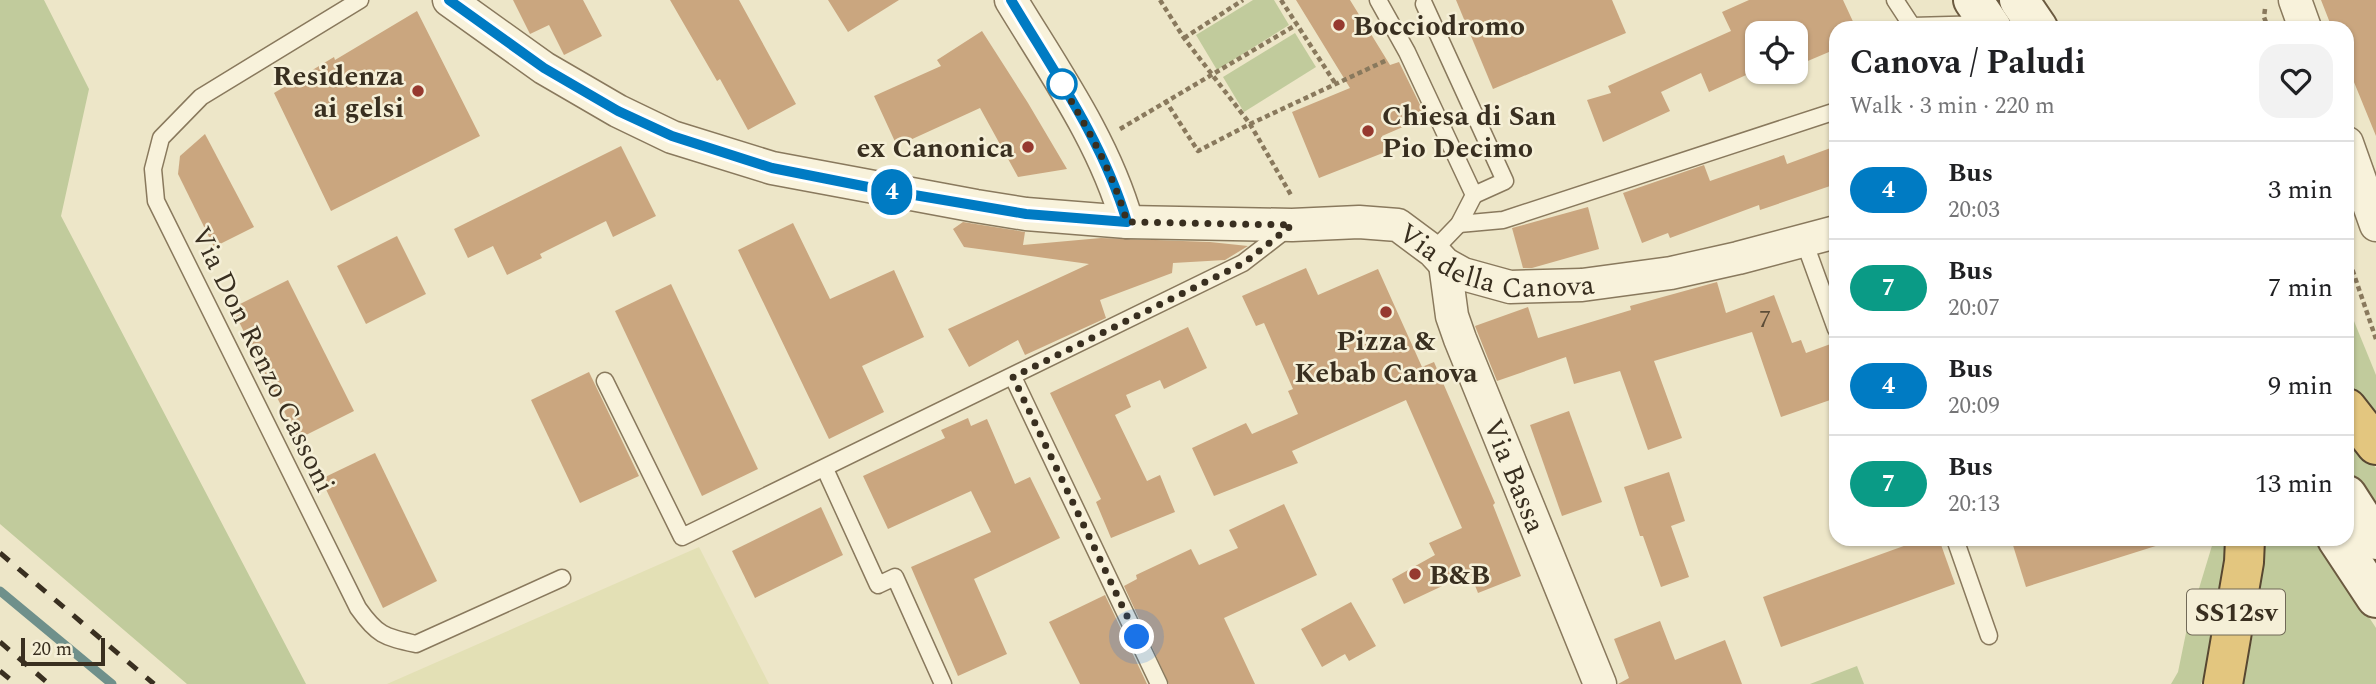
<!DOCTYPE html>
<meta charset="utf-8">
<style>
body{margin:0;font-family:Spectral,serif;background:#f2f2f2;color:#202124;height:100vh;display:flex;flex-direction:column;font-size:26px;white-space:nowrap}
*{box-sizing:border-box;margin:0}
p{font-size:23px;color:#757577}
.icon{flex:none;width:38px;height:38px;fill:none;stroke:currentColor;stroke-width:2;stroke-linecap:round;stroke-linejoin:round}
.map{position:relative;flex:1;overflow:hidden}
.side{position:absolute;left:1829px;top:21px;width:525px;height:525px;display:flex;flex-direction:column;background:#fff;border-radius:21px;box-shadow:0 2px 5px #0004}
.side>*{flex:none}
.badge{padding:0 14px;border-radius:23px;font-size:24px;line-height:46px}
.controls{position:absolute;left:1745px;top:21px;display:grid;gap:14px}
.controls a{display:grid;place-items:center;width:63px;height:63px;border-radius:14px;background:#fff;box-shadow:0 2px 5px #0004;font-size:35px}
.scale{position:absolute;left:21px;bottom:18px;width:84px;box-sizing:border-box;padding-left:7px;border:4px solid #392f20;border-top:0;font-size:19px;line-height:24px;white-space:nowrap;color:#392f20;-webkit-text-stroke:5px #f5efd7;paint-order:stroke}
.you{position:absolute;width:35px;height:35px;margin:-18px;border:5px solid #fff;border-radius:50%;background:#1a73e8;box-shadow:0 0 0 10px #1a73e833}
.map>.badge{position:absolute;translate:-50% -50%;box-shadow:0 0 0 4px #fff}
.round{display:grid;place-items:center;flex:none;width:74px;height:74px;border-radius:21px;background:#f2f2f2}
.summary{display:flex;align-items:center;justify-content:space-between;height:119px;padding:0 21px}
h1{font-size:33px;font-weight:700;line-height:52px}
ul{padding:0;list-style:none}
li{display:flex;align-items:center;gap:21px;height:98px;padding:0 21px;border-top:2px solid #e0e0e0}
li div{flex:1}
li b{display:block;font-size:26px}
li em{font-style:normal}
li .badge{min-width:77px;font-weight:700;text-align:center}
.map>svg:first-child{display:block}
</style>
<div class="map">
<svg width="2376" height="684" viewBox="0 0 2376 684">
<rect width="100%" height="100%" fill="#ede6c8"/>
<path fill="#e3e0b5" d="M 699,547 L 769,684 L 387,684 Z"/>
<g fill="#c1cb9c">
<path d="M 0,0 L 44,0 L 89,89 L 61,216 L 306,684 L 187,684 L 0,524 Z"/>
<path d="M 1253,0 L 1274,0 L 1289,25 L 1217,70 L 1196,35 Z"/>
<path d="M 1295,33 L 1316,67 L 1244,112 L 1223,77 Z"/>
<path d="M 2347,304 L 2376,375 L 2376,420 L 2347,383 Z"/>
<path d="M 2347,431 L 2376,468 L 2376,511 L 2347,467 Z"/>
<path d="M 2214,539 L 2232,539 L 2217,643 L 2201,684 L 2171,684 L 2178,672 L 2187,628 Z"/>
<path d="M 2261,539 L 2318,539 L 2376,628 L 2376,684 L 2242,684 L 2255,625 L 2262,548 Z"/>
<path d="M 1857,666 L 1864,684 L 1810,684 Z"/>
</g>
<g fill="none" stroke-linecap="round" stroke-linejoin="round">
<path stroke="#6f908b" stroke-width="9" d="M 0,591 L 112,684"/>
</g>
<g fill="#caa67f">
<path d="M 513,0 L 583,0 L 602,36 L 564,55 L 549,25 L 530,34 Z"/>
<path d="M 670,0 L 739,0 L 796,104 L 748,130 L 720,79 L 717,81 Z"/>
<path d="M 828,0 L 899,0 L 848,32 Z"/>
<path d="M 1296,0 L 1350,0 L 1390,65 L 1399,62 L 1426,117 L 1382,136 L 1388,151 L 1319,178 L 1292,112 L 1350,88 Z"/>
<path d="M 1456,0 L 1612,0 L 1626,33 L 1493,89 Z"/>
<path d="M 1749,0 L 1843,0 L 1856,28 L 1836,28 L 1836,49 L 1796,66 L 1796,33 L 1757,33 L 1757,70 L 1709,92 L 1701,73 L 1661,92 L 1670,111 L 1603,142 L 1587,100 L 1611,93 L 1608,86 L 1731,31 L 1722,12 Z"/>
<path d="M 2321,0 L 2376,0 L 2376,136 L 2347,65 L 2347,28 L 2332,28 Z"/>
<path d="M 417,11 L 480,136 L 331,211 L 274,93 L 334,57 L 335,60 Z"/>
<path d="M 982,31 L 1028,103 L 1067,169 L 1018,177 L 980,108 L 897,146 L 874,96 L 941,66 L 937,60 Z"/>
<path d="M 205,134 L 254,227 L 214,247 L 178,174 L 180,156 Z"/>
<path d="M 621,146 L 656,216 L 613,237 L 606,221 L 540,254 L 542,258 L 507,275 L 493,246 L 468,258 L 454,229 Z"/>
<path d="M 1836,146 L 1836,184 L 1760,210 L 1759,205 L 1670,238 L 1668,233 L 1642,243 L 1623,193 L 1704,165 L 1710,181 L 1784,155 L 1787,164 Z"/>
<path d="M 1588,207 L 1599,249 L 1532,268 L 1523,268 L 1512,228 Z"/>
<path d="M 963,222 L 1025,232 L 1023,245 L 1101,238 L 1210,242 L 1248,246 L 1225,260 L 1173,263 L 1172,273 L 1100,300 L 1106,318 L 1025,355 L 1018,340 L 969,367 L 948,329 L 1089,264 L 964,247 L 953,229 Z"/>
<path d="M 793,223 L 830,299 L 894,270 L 924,337 L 862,366 L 884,412 L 829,439 L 738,250 Z"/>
<path d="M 397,236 L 426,294 L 366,324 L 337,266 Z"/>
<path d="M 1306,268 L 1318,295 L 1378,269 L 1422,367 L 1434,362 L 1495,503 L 1493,505 L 1521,576 L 1478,593 L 1470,573 L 1404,604 L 1392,579 L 1435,555 L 1429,543 L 1462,528 L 1406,400 L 1292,451 L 1298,463 L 1214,496 L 1192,448 L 1246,423 L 1252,434 L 1298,414 L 1288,391 L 1293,389 L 1264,323 L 1256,326 L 1242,296 Z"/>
<path d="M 288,280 L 354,411 L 298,439 L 232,308 Z"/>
<path d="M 1717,282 L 1726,313 L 1774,295 L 1792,343 L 1801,340 L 1806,353 L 1836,342 L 1836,398 L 1781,417 L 1752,332 L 1654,361 L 1682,438 L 1648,450 L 1620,371 L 1574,384 L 1566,357 L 1497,381 L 1475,326 L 1528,307 L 1538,338 L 1631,310 L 1630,306 Z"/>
<path d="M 671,284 L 758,469 L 702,496 L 615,311 Z"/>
<path d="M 1188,327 L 1207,368 L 1164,389 L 1160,380 L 1126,395 L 1131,407 L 1115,415 L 1147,481 L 1160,475 L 1175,512 L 1111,538 L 1096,502 L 1101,499 L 1050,393 Z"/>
<path d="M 589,372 L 639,476 L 580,503 L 531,400 Z"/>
<path d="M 1569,411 L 1602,502 L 1562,516 L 1530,425 Z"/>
<path d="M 968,418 L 971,426 L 987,419 L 1015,484 L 1030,477 L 1060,538 L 974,579 L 1007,654 L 958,676 L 911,567 L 991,532 L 971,491 L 888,529 L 863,476 L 945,438 L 941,430 Z"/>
<path d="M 375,453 L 437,581 L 383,608 L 321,479 Z"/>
<path d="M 1669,472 L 1685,521 L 1671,526 L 1689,577 L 1661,587 L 1643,536 L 1640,536 L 1624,487 Z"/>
<path d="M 1284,504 L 1317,575 L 1224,618 L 1255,684 L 1169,684 L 1124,586 L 1137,579 L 1136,575 L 1191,549 L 1199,565 L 1238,548 L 1229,530 Z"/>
<path d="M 821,507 L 843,555 L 755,598 L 732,551 Z"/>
<path d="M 1923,539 L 1939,539 L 1955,584 L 1781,647 L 1763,597 Z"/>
<path d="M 2011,539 L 2162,539 L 2162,544 L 2026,587 Z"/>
<path d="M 1105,595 L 1147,684 L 1080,684 L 1049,622 Z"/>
<path d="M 1351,602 L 1376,646 L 1349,661 L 1345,654 L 1322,667 L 1301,629 Z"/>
<path d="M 1660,621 L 1675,660 L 1725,640 L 1742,684 L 1618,684 L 1629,678 L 1614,639 Z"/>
</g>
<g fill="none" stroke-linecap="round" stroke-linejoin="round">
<g stroke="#89795d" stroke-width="19">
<g id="service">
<path d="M 360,0 L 201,97 L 161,138 L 153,169 L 156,201 L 358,608 C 377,635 384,637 416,644 L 562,578"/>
<path d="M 1378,0 L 1407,52 L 1474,195 L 1459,224 L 1433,251"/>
<path d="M 1895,0 L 1912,26 L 1987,24"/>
<path d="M 1424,4 L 1505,181 L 1474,195"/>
<path d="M 1459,224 L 1503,220 L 1836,111"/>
<path d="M 1804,241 L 1836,329"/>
<path d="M 1013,377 L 1159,684"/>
<path d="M 605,381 L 682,537 L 1243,263 L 1287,229"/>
<path d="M 825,469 L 878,585 L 895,577 L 943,684"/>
<path d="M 1955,539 L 1989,636"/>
</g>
</g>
<g stroke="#89795d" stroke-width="35">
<g id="minor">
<path id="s1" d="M 449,0 L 544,68 L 618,111 L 672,137 L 772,168 L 976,206 L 1026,214 L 1127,222 L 1292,225 L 1359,222 L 1398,225 L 1433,251 L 1445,264 L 1463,274 L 1510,287 L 1582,285 L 1671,273 L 1738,258 L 1836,232"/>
<path d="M 1011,0 C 1054,71 1104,141 1127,222"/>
<path d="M 2295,0 L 2305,28"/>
<path d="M 2347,143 L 2376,225"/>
<path id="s2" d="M 1445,264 L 1452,316 L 1460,339 L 1600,684"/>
</g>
</g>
<g stroke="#6b5a40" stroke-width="42">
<g id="secondary">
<path d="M 1973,0 L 1992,28"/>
<path d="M 2019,0 L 2038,28"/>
<path d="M 2347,495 L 2376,540"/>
<path d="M 2337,539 L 2376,598"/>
</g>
</g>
<g stroke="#574731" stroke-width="42">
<g id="trunk">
<path d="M 2347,408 L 2376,445"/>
<path d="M 2223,684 L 2244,562 L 2245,539"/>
</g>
</g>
<g stroke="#89795d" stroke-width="4.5" stroke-dasharray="5 3.5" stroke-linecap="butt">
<path d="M 1160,0 L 1184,38 L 1250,124 L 1291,195"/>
<path d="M 1281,0 L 1335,83"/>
<path d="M 2265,9 L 2264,17 L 2268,28"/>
<path d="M 1184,38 L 1243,0"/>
<path d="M 1165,100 L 1198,151 L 1250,124 L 1387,60"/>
<path d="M 1120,129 L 1296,25"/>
<path d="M 2347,254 L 2376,339"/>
</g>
<use href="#service" stroke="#f8f2db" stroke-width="16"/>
<use href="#minor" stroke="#f8f2db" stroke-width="32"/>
<use href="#secondary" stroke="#f8f2db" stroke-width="38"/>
<use href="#trunk" stroke="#e3c67f" stroke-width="38"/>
<g stroke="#392f20" stroke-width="5" stroke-dasharray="12 12" stroke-linecap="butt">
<path d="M 0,553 L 154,684"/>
<path d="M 0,642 L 49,684"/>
<path d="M 0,671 L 16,684"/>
</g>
</g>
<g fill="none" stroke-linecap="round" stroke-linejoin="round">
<g stroke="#fff" stroke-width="16">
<path id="line" d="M 449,0 L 544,68 L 618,111 L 672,136 L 772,168 L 873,188 L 1026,214 L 1127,222 C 1103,141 1054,72 1011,0"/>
</g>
<use href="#line" stroke="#007bc3" stroke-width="10"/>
<path stroke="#392f20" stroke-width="7" stroke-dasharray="0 12.6" d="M 1062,84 L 1060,82 C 1088,129 1112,170 1127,222 L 1292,225 L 1244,263 L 1013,377 L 1137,637"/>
</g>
<g fill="#96392f" stroke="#f5efd7" stroke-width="2.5">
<circle cx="1339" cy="25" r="7"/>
<circle cx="418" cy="91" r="7"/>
<circle cx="1368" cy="131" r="7"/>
<circle cx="1028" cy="147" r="7"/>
<circle cx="1386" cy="312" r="7"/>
<circle cx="1415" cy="574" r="7"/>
</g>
<circle fill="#fff" stroke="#007bc3" stroke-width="3.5" cx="1062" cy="84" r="14"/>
<g text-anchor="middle" stroke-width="5" stroke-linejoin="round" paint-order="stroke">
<g font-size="24" fill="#5d4d38">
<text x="1765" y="327">7</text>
</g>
<rect fill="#f5efd7" stroke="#716957" stroke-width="2" x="2187" y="589.5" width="98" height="45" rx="5"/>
<g font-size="26" font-weight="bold" fill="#392f20">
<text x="2236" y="621">SS12sv</text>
</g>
<g font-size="28" font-weight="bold" fill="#392f20" stroke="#f5efd7" text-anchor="start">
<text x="1353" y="35">Bocciodromo</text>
<text x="404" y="85" text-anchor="end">Residenza<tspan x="404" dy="32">ai gelsi</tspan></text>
<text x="1382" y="125">Chiesa di San<tspan x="1382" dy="32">Pio Decimo</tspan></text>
<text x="1014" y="157" text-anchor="end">ex Canonica</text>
<text x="1386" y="350" text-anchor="middle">Pizza &amp;<tspan x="1386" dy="32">Kebab Canova</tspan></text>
<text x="1429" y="584">B&amp;B</text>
</g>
<g font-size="28" fill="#392f20" stroke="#f5efd7">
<text dy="10" stroke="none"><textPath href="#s1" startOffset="1108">Via della Canova</textPath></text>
<text transform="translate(264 359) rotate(64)" y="10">Via Don Renzo Cassoni</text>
<text dy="10" stroke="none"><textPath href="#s2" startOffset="224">Via Bassa</textPath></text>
</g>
</g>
</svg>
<div class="controls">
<a><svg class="icon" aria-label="locate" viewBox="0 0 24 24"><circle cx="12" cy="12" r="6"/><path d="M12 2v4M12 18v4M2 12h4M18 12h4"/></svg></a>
</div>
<div class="scale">20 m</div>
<div class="you" style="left:1137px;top:637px"></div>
<b class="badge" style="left:892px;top:192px;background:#007bc3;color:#fff">4</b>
<section class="side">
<div class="summary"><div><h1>Canova / Paludi</h1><p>Walk · 3 min · 220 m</p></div><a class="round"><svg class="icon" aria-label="heart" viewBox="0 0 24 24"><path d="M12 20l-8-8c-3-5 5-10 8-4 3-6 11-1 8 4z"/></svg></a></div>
<ul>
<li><span class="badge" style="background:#007bc3;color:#fff">4</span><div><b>Bus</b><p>20:03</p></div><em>3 min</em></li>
<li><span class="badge" style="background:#0a9b86;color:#fff">7</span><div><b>Bus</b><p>20:07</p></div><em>7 min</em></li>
<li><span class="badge" style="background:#007bc3;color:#fff">4</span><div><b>Bus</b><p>20:09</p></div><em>9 min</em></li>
<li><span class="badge" style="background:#0a9b86;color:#fff">7</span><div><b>Bus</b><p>20:13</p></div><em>13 min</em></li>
</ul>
</section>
</div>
